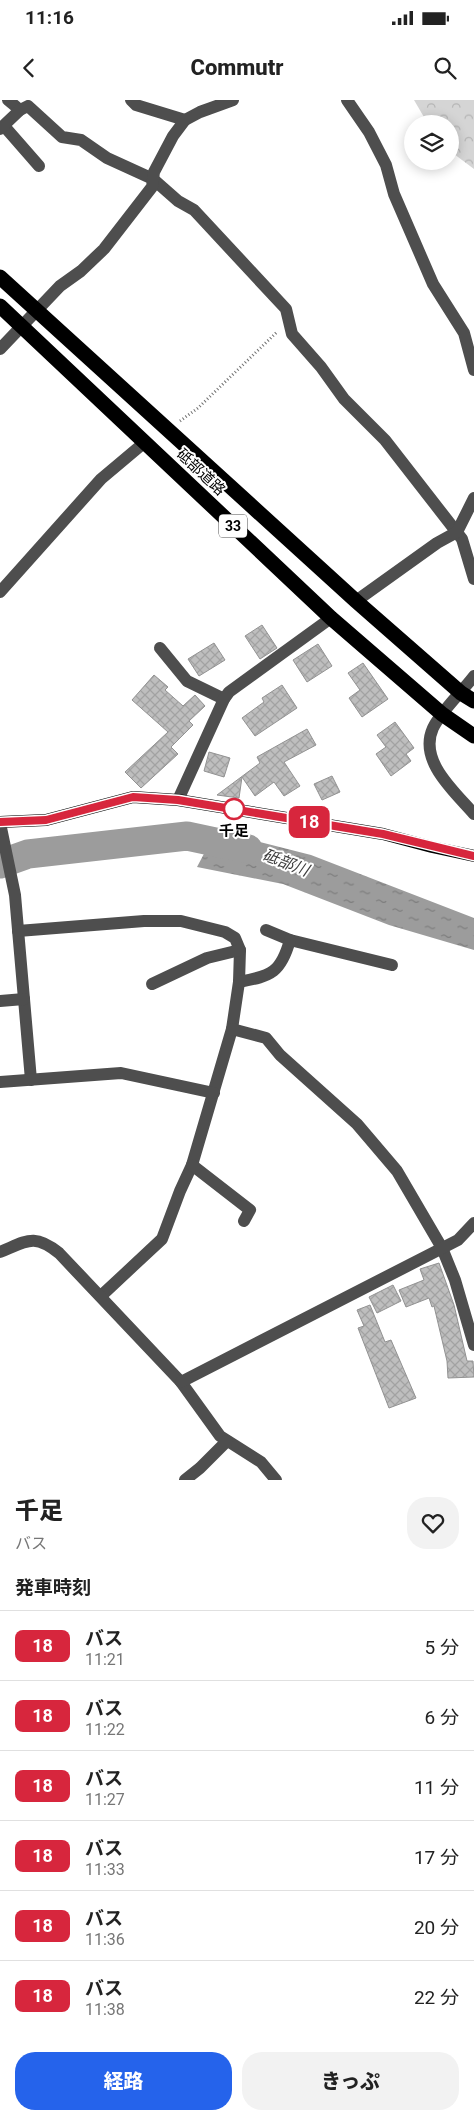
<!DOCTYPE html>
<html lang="ja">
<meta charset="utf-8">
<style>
body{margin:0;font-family:Roboto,"Noto Sans JP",sans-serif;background:#f2f2f2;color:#222;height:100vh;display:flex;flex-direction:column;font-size:19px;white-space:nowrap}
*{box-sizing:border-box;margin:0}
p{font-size:16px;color:#767676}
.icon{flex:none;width:28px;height:28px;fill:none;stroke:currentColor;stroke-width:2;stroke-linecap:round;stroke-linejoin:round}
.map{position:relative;height:1380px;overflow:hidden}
.side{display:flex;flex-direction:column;background:#fff;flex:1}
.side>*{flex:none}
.badge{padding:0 10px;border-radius:8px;font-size:18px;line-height:32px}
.buttons{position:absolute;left:404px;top:15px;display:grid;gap:10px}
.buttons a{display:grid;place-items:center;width:55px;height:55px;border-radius:50%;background:#fff;box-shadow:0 2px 12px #0003;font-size:25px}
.map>.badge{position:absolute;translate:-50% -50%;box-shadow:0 0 0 2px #fff}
h2{padding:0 15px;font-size:19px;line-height:45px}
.round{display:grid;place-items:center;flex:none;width:52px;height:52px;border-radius:20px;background:#f2f2f2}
.overview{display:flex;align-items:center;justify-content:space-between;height:85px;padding:0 15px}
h1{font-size:24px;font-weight:800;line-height:38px}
.button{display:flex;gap:10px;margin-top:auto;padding:10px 15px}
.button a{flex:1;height:58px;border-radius:20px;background:#2563eb;color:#fff;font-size:20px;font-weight:800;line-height:58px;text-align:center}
.button a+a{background:#f2f2f2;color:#222}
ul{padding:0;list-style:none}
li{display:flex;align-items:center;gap:15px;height:70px;padding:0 15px;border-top:1px solid #e0e0e0}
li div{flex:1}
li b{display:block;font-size:19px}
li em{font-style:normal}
li .badge{min-width:55px;font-weight:700;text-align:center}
.status{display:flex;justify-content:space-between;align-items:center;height:35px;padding:0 25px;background:#fff;direction:ltr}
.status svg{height:14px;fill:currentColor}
header{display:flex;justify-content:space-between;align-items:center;height:65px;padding:0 15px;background:#fff;font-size:22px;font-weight:800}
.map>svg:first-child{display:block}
</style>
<div class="status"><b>11:16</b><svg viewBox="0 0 49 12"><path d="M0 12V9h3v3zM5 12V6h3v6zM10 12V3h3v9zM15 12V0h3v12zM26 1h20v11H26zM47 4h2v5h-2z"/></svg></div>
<header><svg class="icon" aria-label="back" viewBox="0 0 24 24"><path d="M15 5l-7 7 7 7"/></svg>Commutr<svg class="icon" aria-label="search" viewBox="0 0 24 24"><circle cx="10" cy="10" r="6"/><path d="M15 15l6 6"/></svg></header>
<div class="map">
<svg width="474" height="1380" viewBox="0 0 474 1380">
<defs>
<pattern id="forest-crowns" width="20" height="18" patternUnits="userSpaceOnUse" patternTransform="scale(1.25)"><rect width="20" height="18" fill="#d5d5d5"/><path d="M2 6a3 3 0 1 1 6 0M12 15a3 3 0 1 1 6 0" fill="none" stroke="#b5b5b5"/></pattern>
<pattern id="water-ripples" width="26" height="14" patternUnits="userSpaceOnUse" patternTransform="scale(1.25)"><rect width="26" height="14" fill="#9c9c9c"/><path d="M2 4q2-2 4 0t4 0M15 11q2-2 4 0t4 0" fill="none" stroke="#7d7d7d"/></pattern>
<pattern id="building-cross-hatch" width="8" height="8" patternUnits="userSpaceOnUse" patternTransform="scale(1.25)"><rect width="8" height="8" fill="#bebebe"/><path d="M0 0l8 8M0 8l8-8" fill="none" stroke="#a2a2a2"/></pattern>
</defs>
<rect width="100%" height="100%" fill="#fff"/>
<path fill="url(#forest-crowns)" d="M 414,0 L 474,0 L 474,69 L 450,51 L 450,24 L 428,24 Z"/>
<path fill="url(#water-ripples)" d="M 216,731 L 311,755 L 474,818 L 474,850 L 389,825 L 283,784 L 197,767 Z"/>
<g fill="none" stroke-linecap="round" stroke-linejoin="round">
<path stroke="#9c9c9c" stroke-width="29" d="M 0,764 L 28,754 L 187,736 L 248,749"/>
</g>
<g fill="url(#building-cross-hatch)" stroke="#929292">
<path d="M 262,525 L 277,548 L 260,559 L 245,536 Z"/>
<path d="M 214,543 L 225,560 L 199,576 L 188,559 Z"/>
<path d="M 318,544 L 332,566 L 307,582 L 293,560 Z"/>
<path d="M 363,563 L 388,599 L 362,617 L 349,598 L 360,590 L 348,573 Z"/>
<path d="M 154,575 L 168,587 L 165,590 L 183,606 L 195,595 L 205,606 L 189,621 L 193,625 L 171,647 L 178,654 L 141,688 L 125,672 L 168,632 L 132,600 Z"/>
<path d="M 282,585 L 297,608 L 255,636 L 242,618 L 264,602 L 262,598 Z"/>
<path d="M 395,622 L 414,648 L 406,654 L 411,661 L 391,676 L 376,654 L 386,647 L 377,635 Z"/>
<path d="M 307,629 L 316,645 L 284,662 L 300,686 L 284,696 L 274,682 L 255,696 L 242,677 L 239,698 L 217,695 L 260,663 L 257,657 Z"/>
<path d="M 209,652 L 230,658 L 224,677 L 204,671 Z"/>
<path d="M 332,676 L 340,692 L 322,700 L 314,684 Z"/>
<path d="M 439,1163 L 454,1205 L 467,1261 L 473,1261 L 474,1277 L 448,1278 L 447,1261 L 434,1206 L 432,1207 L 429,1198 L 406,1207 L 399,1190 L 424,1180 L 420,1169 Z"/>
<path d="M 393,1185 L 401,1201 L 377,1213 L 369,1197 Z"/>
<path d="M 370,1205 L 385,1242 L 391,1240 L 416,1298 L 389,1308 L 358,1228 L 364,1226 L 357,1210 Z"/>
</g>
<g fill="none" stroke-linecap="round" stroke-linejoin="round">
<path stroke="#707070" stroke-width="3" stroke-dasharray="1 2.5" stroke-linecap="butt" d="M 180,321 L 198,308 L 277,232"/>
<g stroke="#4e4e4e" stroke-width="12">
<path d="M 8,0 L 20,10"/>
<path d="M 131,0 L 136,5 L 185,20"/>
<path d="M 347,0 L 369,32 L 386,65 L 394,94 L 433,184 L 464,233 L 474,270"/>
<path d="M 4,26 L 39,66"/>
<path d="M 0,29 L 20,10 L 28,6 L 62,37 L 81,40 L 107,58 L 153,79 L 178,101 L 194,110 L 286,209 L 292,234 L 321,267 L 344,299 L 385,340 L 462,439 L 474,479"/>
<path d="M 0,249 L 60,186 L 81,171 L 104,149 L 152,87 L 154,72 L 173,36 L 185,20 L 200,12 L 233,0"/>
<path d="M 0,492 L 101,379 L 145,342"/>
<path d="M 356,501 L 437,443 L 457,432 L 474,398"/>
<path d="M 160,548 L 187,581 L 224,599"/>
<path d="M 474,576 C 462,592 441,611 433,628 C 418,661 455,692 474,714"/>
<path d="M 178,700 L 224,599 L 229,592 L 331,518"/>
<path d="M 0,723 L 15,795 L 31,980"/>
<path d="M 266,830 L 290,840 L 392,865"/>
<path d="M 18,831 L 144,821 L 181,821 L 225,832 L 235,838 L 240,850 L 239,882 L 232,929 L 192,1065 L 180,1091 L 162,1139 L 102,1195"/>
<path d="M 239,882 C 272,876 281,872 290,840"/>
<path d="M 152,884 L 207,858 L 240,850"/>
<path d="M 0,901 L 24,899"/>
<path d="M 232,929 L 266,938 L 280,955 L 357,1024 L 397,1071 L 442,1148 L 455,1180 L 474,1245"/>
<path d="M 0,982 L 121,973 L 214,993"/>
<path d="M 192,1065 L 250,1110 L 244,1121"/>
<path d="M 0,1152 C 27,1141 34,1133 59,1153 L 181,1282 L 220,1336 L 261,1362 L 276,1380"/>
<path d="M 181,1282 L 458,1140 L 474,1123"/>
<path d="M 185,1380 L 200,1368 L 227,1341"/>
</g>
<path stroke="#000" stroke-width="12" d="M 0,722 L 46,720 L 133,697 L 178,700 L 383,734 L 432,747 L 474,756"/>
<g stroke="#000" stroke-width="15">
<path d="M 0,177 L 356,501 L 461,593 L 474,601"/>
<path d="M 0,206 L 331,518 L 442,614 L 474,636"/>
</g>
</g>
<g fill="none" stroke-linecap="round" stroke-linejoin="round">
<g stroke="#fff" stroke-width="11">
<path id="line" d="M 0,722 L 46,720 L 133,697 L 178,700 L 383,734 L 474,756"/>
</g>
<use href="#line" stroke="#d7263d" stroke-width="8"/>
</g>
<circle fill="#fff" stroke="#d7263d" stroke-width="2.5" cx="234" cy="709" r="10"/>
<g text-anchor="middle" stroke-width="4" stroke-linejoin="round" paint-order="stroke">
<rect fill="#fff" stroke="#4c4c4c" stroke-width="1" x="219" y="414.5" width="28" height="23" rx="4"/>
<g font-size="14" font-weight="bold" fill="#000">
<text x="233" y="431">33</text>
</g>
<g font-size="15" fill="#000" stroke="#fff">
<text transform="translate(201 372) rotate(43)" y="5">砥部道路</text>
</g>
<g font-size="15" font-weight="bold" fill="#000" stroke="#fff">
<text x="234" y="736">千足</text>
</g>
<g font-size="16" font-style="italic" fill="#3d3d3d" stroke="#fff">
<text transform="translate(286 762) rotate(21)" y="6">砥部川</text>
</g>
</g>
</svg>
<div class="buttons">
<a><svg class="icon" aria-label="layers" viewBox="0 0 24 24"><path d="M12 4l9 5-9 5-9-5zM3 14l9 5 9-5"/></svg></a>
</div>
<b class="badge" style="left:309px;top:722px;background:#d7263d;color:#fff">18</b>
</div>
<section class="side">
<div class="overview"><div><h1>千足</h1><p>バス</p></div><a class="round"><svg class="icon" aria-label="heart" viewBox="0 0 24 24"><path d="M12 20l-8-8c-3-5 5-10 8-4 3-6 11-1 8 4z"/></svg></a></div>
<h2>発車時刻</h2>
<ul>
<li><span class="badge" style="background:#d7263d;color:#fff">18</span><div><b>バス</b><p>11:21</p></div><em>5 分</em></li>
<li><span class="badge" style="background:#d7263d;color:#fff">18</span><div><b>バス</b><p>11:22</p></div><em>6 分</em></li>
<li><span class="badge" style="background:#d7263d;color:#fff">18</span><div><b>バス</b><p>11:27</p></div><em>11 分</em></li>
<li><span class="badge" style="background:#d7263d;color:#fff">18</span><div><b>バス</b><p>11:33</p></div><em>17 分</em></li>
<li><span class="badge" style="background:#d7263d;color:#fff">18</span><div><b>バス</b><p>11:36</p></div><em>20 分</em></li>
<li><span class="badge" style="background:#d7263d;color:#fff">18</span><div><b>バス</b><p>11:38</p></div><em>22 分</em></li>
</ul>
<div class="button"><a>経路</a><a>きっぷ</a></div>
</section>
